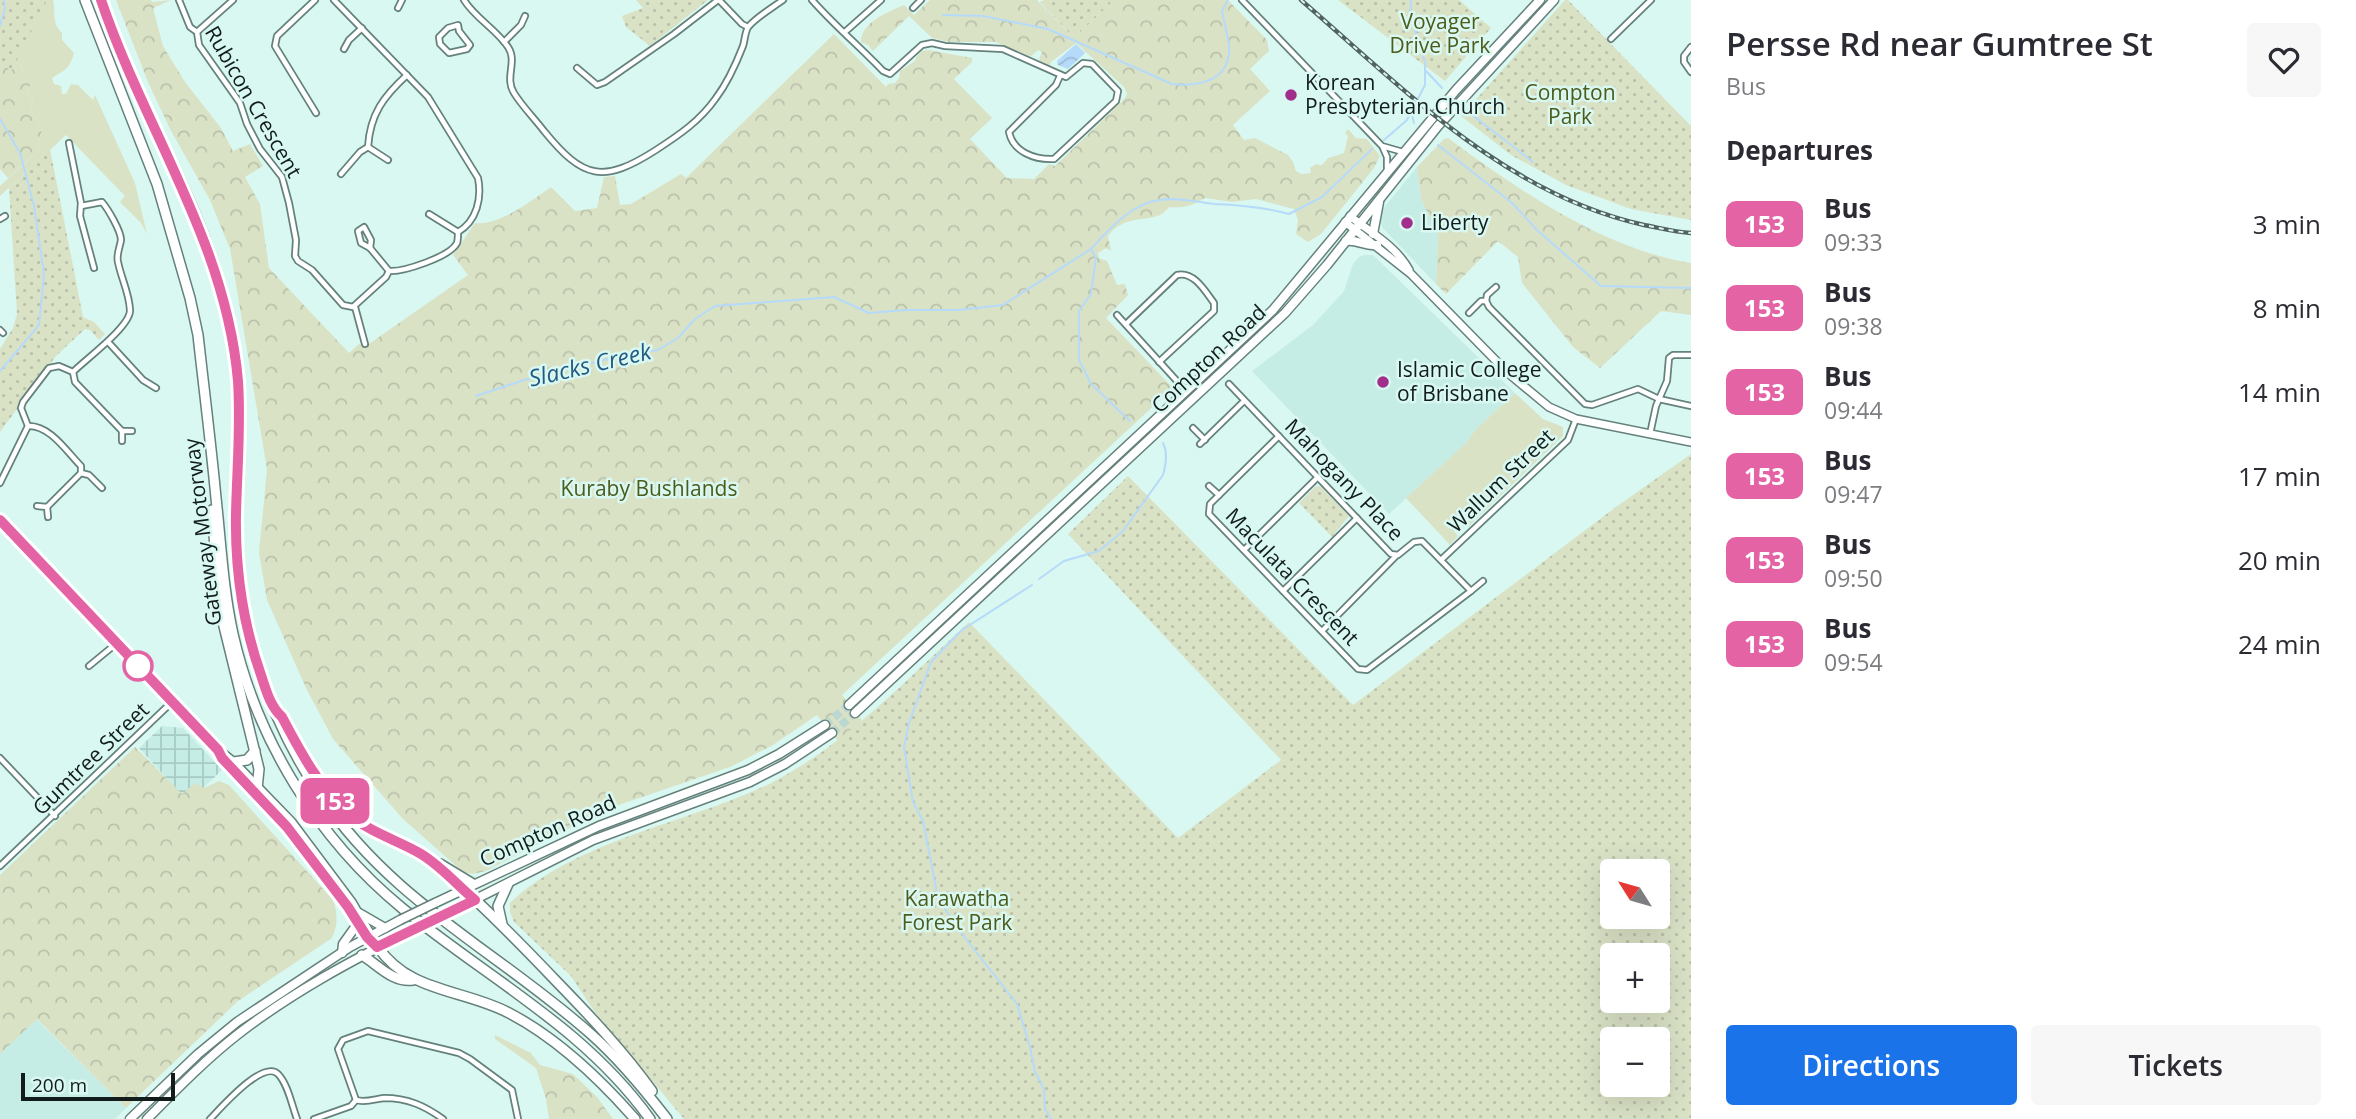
<!DOCTYPE html>
<meta charset="utf-8">
<style>
body{margin:0;font-family:"Open Sans",sans-serif;background:#f7f7f7;color:#2b2b33;height:100vh;display:flex;flex-direction:column;font-size:26px;white-space:nowrap}
*{box-sizing:border-box;margin:0}
p{font-size:23px;color:#7c7c81}
.icon{flex:none;width:38px;height:38px;fill:none;stroke:currentColor;stroke-width:2;stroke-linecap:round;stroke-linejoin:round}
.map{position:relative;flex:1;overflow:hidden}
.details{display:flex;flex-direction:column;background:#fff;width:665px}
.details>*{flex:none}
.badge{padding:0 14px;border-radius:10px;font-size:24px;line-height:46px}
.needle{width:46px;rotate:307deg}
.controls{position:absolute;left:1600px;top:859px;display:grid;gap:14px}
.controls a{display:grid;place-items:center;width:70px;height:70px;border-radius:7px;background:#fff;box-shadow:0 7px 28px #0002;font-size:35px}
.scale{position:absolute;left:21px;bottom:18px;width:154px;box-sizing:border-box;padding-left:7px;border:4px solid #121d1b;border-top:0;font-size:19px;line-height:24px;white-space:nowrap;color:#121d1b;-webkit-text-stroke:5px #d9f8f2;paint-order:stroke}
.map>.badge{position:absolute;translate:-50% -50%;box-shadow:0 0 0 4px #fff}
h2{padding:0 35px;font-size:26px;line-height:63px}
.round{display:grid;place-items:center;flex:none;width:74px;height:74px;border-radius:7px;background:#f7f7f7}
.summary{display:flex;align-items:center;justify-content:space-between;height:119px;padding:0 35px}
h1{font-size:33px;font-weight:600;line-height:52px}
.button{display:flex;gap:14px;margin-top:auto;padding:14px 35px}
.button a{flex:1;height:80px;border-radius:7px;background:#1a73e8;color:#fff;font-size:28px;font-weight:600;line-height:80px;text-align:center}
.button a+a{background:#f7f7f7;color:#2b2b33}
ul{padding:0;list-style:none}
li{display:flex;align-items:center;gap:21px;height:84px;padding:0 35px}
li div{flex:1}
li b{display:block;font-size:26px}
li em{font-style:normal}
li .badge{min-width:77px;font-weight:700;text-align:center}
main{display:flex;flex:1;min-height:0}
.map>svg:first-child{display:block}
</style>
<main>
<div class="map">
<svg width="1691" height="1119" viewBox="0 0 1691 1119">
<defs>
<pattern id="industrial-grid" width="8" height="8" patternUnits="userSpaceOnUse" patternTransform="scale(1.75)"><rect width="8" height="8" fill="#c5ede5"/><path d="M0 4h8M4 0v8" fill="none" stroke="#a8cbc4"/></pattern>
<pattern id="forest-crowns" width="20" height="18" patternUnits="userSpaceOnUse" patternTransform="scale(1.75)"><rect width="20" height="18" fill="#dae2c6"/><path d="M2 6a3 3 0 1 1 6 0M12 15a3 3 0 1 1 6 0" fill="none" stroke="#bac1aa"/></pattern>
<pattern id="park-dots" width="8" height="8" patternUnits="userSpaceOnUse" patternTransform="scale(1.75)"><rect width="8" height="8" fill="#dae2c6"/><path d="M2 2h.1M6 6h.1" fill="none" stroke="#bac1aa" stroke-width="1.8" stroke-linecap="round"/></pattern>
<pattern id="water-waves" width="16" height="10" patternUnits="userSpaceOnUse" patternTransform="scale(1.75)"><rect width="16" height="10" fill="#b5dafa"/><path d="M0 5q4-4 8 0t8 0" fill="none" stroke="#9bbbd6"/></pattern>
</defs>
<rect width="100%" height="100%" fill="#d9f8f2"/>
<g fill="#c5ede5">
<path d="M 1417,167 L 1421,199 L 1438,235 L 1436,284 L 1382,227 L 1380,217 L 1382,210 Z"/>
<path d="M 1364,255 L 1373,255 L 1515,393 L 1475,430 L 1467,442 L 1389,514 L 1252,371 L 1313,325 L 1344,291 L 1353,264 L 1359,257 Z"/>
<path d="M 36,1019 L 126,1108 L 115,1119 L 0,1119 L 0,1054 Z"/>
</g>
<path fill="url(#industrial-grid)" d="M 162,726 L 183,728 L 222,770 L 201,790 L 182,795 L 139,748 Z"/>
<g fill="#dae2c6">
<path d="M 0,0 L 53,0 C 56,13 51,22 62,33 L 62,40 L 74,53 C 69,70 66,69 52,78 L 54,84 L 61,86 L 62,94 L 66,94 L 71,84 L 78,85 L 93,100 L 95,95 L 135,183 L 147,234 L 141,223 L 120,202 L 125,196 L 66,135 L 0,196 L 0,186 L 37,152 L 42,129 L 31,109 L 33,102 L 25,86 L 30,86 L 23,73 L 22,67 L 0,35 Z"/>
<path d="M 1515,393 L 1543,419 L 1563,427 L 1563,436 L 1468,527 L 1463,527 L 1458,521 L 1451,527 L 1458,536 L 1450,545 L 1406,498 L 1467,442 L 1475,430 Z"/>
</g>
<g fill="url(#forest-crowns)">
<path d="M 116,0 L 151,0 L 152,2 L 171,0 L 153,8 L 163,46 L 185,82 L 221,128 L 233,151 L 250,144 L 263,166 L 245,177 L 260,204 L 269,268 L 349,353 L 359,344 L 366,346 L 468,275 L 453,255 L 475,223 C 499,226 531,201 551,187 L 575,211 L 597,208 L 604,177 L 615,176 L 620,205 L 631,204 L 681,174 L 686,178 L 834,34 L 886,87 L 888,84 L 895,83 L 899,78 L 900,71 L 915,61 L 917,56 L 922,51 L 929,50 L 972,58 L 972,62 L 954,79 L 992,118 L 970,139 L 1007,178 L 1034,179 L 1049,164 L 1055,166 L 1111,112 C 1116,105 1124,102 1127,94 L 1124,87 L 1076,43 L 1051,62 L 1050,65 L 1054,68 L 1052,69 L 1041,64 L 1039,59 L 1042,52 L 1038,50 L 1030,57 L 996,42 L 949,42 L 932,38 L 909,16 L 873,51 L 868,45 L 861,42 C 861,22 888,12 904,5 L 914,15 L 930,0 L 1037,0 L 1074,38 L 1114,0 L 1228,0 L 1267,40 L 1269,51 L 1250,69 L 1270,91 L 1233,125 L 1244,140 L 1255,138 L 1288,155 L 1293,162 L 1296,171 L 1302,174 L 1311,173 L 1310,168 L 1316,164 L 1322,165 L 1328,158 L 1344,153 L 1348,136 L 1345,133 L 1348,129 L 1356,138 L 1367,139 L 1380,156 L 1374,168 L 1321,234 L 1308,242 L 1296,234 L 1298,220 L 1294,209 L 1256,199 L 1232,202 L 1205,198 C 1194,205 1183,209 1169,207 C 1155,227 1127,210 1108,236 L 1111,251 L 1106,248 L 1098,253 L 1099,258 L 1107,261 L 1117,285 L 1125,284 L 1128,295 L 1106,318 L 1173,388 L 842,695 L 862,721 L 838,741 L 817,715 L 773,745 L 730,767 L 607,809 L 486,871 L 473,874 L 463,872 L 403,819 L 333,739 L 306,688 L 267,600 L 259,553 L 267,469 L 230,249 L 210,200 L 170,129 L 148,82 Z"/>
<path d="M 0,35 C 9,46 21,59 23,73 L 29,79 L 30,87 L 25,86 L 33,102 L 31,109 L 42,129 L 37,152 L 8,178 L 0,169 Z"/>
<path d="M 1448,138 C 1518,190 1604,249 1691,263 L 1691,315 L 1661,311 L 1600,368 L 1573,347 L 1522,283 L 1518,257 L 1498,241 L 1446,294 L 1436,284 L 1438,235 L 1421,199 L 1417,167 L 1444,139 Z"/>
<path d="M 135,747 L 182,794 L 195,783 L 204,788 L 219,781 L 229,785 L 333,900 C 338,914 338,925 332,938 L 238,1001 L 126,1108 L 37,1019 L 0,1054 L 0,875 Z"/>
<path d="M 495,1035 L 531,1053 L 540,1065 L 573,1074 L 597,1097 L 613,1119 L 549,1119 L 546,1099 L 536,1068 L 495,1039 Z"/>
</g>
<g fill="url(#park-dots)" fill-rule="evenodd">
<path d="M 0,0 L 47,0 L 11,72 L 0,58 Z"/>
<path d="M 636,0 L 708,0 L 650,46 L 626,27 L 622,16 L 643,8 Z"/>
<path d="M 1044,0 L 1114,0 L 1074,38 L 1040,2 Z"/>
<path d="M 1338,0 L 1459,0 L 1491,28 L 1445,81 Z"/>
<path d="M 1565,0 L 1568,0 L 1691,126 L 1691,220 L 1631,209 L 1566,185 L 1511,155 L 1461,116 Z"/>
<path d="M 50,149 L 83,317 L 94,322 L 105,334 L 99,340 L 90,330 L 85,329 L 56,356 L 0,432 L 0,349 L 13,328 L 17,314 L 9,188 Z"/>
<path d="M 1691,454 L 1691,1119 L 684,1119 L 594,1011 L 571,976 L 514,922 L 510,912 L 510,903 C 580,838 687,824 771,783 C 847,744 907,679 969,622 L 1178,838 L 1281,760 L 1068,534 L 1128,476 L 1353,705 L 1616,507 ZM 1612,872 L 1657,872 L 1657,917 L 1612,917 ZM 1612,956 L 1657,956 L 1657,1001 L 1612,1001 ZM 1612,1040 L 1657,1040 L 1657,1085 L 1612,1085 Z"/>
<path d="M 1320,486 L 1349,516 L 1332,537 L 1299,503 L 1315,487 Z"/>
</g>
<path fill="url(#water-waves)" d="M 1076,44 L 1085,53 L 1068,69 L 1058,65 L 1057,61 Z"/>
<g fill="none" stroke-linecap="round" stroke-linejoin="round">
<g stroke="#b5dafa" stroke-width="2">
<path d="M 943,15 L 983,16 L 1048,29 L 1172,84 C 1201,87 1232,80 1229,44 C 1227,33 1224,22 1222,11 L 1228,0"/>
<path d="M 0,26 L 5,8 L 4,0"/>
<path d="M 1426,71 L 1442,88"/>
<path d="M 1467,111 L 1533,162"/>
<path d="M 1412,115 L 1414,123"/>
<path d="M 0,119 L 20,153 L 34,206 L 44,274 L 39,325 L 0,371"/>
<path d="M 1384,140 L 1407,120 L 1425,85 L 1425,62 L 1410,16 L 1411,0"/>
<path d="M 1438,145 L 1512,203 L 1538,231 L 1601,286 L 1691,288"/>
<path d="M 476,396 L 524,380 L 608,359 L 658,350 L 678,338 L 695,319 L 715,306 L 834,297 L 869,313 L 905,310 L 958,310 L 1003,305 L 1091,249"/>
<path d="M 1130,421 L 1091,384 L 1079,360 L 1079,311 L 1091,294 L 1096,258 L 1091,249 C 1109,229 1132,203 1160,200 C 1178,197 1197,202 1214,204 C 1240,205 1264,207 1289,214 L 1322,197 L 1372,149"/>
<path d="M 1039,579 L 1064,561 L 1099,551 L 1123,531 L 1163,475 C 1166,464 1168,453 1163,443"/>
<path d="M 1032,585 L 962,630 L 931,662 L 909,723 L 904,747 L 913,802 L 923,821 L 937,893 L 945,909 L 966,939 L 1017,1004 L 1030,1047 L 1035,1072 L 1044,1089 L 1045,1109 L 1051,1119"/>
</g>
<g stroke="#bbd7d2" stroke-width="8" stroke-dasharray="8 4" stroke-linecap="butt">
<path d="M 825,725 L 849,705"/>
<path d="M 832,733 L 855,713"/>
</g>
<g stroke="#65817c" stroke-width="8">
<g id="street">
<path d="M 179,0 L 190,27 L 197,32 L 199,45 L 240,103 L 247,124 L 260,149 L 282,177 L 289,203 L 296,240 L 295,256 L 298,261 L 312,270 L 343,305 L 353,307 L 386,277 L 389,271 C 403,272 450,257 457,243 C 458,240 458,235 458,232 C 477,221 482,198 478,178 L 428,97 L 334,0"/>
<path d="M 315,0 L 277,36 L 275,46 L 316,113"/>
<path d="M 464,0 C 475,18 496,29 508,47 C 518,62 504,77 514,93 C 522,106 534,118 544,131 C 583,179 603,184 656,150 C 679,135 700,121 716,98 C 728,82 736,64 743,46 C 745,40 745,30 749,26 C 758,16 772,8 783,0"/>
<path d="M 719,0 L 742,24 L 748,27"/>
<path d="M 812,0 C 835,26 859,46 883,71 L 890,74 L 922,45 L 932,43 L 945,46 L 1003,49 L 1066,77 L 1083,63 L 1092,64 L 1118,91 L 1116,101 L 1054,159 C 1035,160 1013,152 1009,132 L 1056,85 L 1060,76"/>
<path d="M 1242,0 L 1382,146 L 1403,152"/>
<path d="M 398,8 L 402,0"/>
<path d="M 913,8 L 921,0"/>
<path d="M 458,25 L 459,31 L 470,45 L 467,49 L 449,53 L 440,44 L 439,37 L 448,28 Z"/>
<path d="M 846,31 L 881,0"/>
<path d="M 197,32 L 233,0"/>
<path d="M 1611,39 L 1651,0"/>
<path d="M 504,42 L 521,25 L 525,16"/>
<path d="M 1691,47 L 1684,56 L 1684,62 L 1691,72"/>
<path d="M 344,49 L 349,40 L 362,28"/>
<path d="M 577,68 L 597,85 L 605,82 L 674,34 L 718,0"/>
<path d="M 69,143 L 81,203 L 80,216 L 94,268"/>
<path d="M 368,147 L 388,160"/>
<path d="M 1383,148 L 1387,157 L 1387,170"/>
<path d="M 341,174 L 360,152 L 368,147 C 370,114 384,96 407,75"/>
<path d="M 429,214 L 458,232"/>
<path d="M 0,219 L 5,216"/>
<path d="M 364,227 L 371,240 L 370,248 L 361,243 L 358,231 Z"/>
<path d="M 370,248 L 389,271"/>
<path d="M 1486,301 L 1489,307 L 1585,404 L 1592,405 L 1638,389 L 1659,399 L 1691,406"/>
<path d="M 355,307 L 365,344"/>
<path d="M 1469,313 L 1481,301 L 1486,301 L 1487,295 L 1496,287"/>
<path d="M 1117,315 L 1186,391"/>
<path d="M 1126,324 L 1177,275 C 1194,271 1205,291 1214,303 L 1214,311 L 1159,362"/>
<path d="M 0,330 L 3,333"/>
<path d="M 109,343 L 143,380 L 156,388"/>
<path d="M 73,372 L 75,382 L 122,431"/>
<path d="M 1229,384 L 1391,554 L 1398,555 L 1414,542 L 1422,541 L 1471,591 L 1367,670 L 1358,669 L 1209,514 L 1210,504 L 1279,436"/>
<path d="M 28,426 C 50,425 67,452 81,466 L 81,473 L 47,507"/>
<path d="M 1193,428 L 1205,440"/>
<path d="M 1650,434 L 1656,406 L 1667,381 L 1669,358 L 1673,355 L 1691,355"/>
<path d="M 122,441 L 122,431 L 132,431"/>
<path d="M 1200,444 L 1244,401"/>
<path d="M 81,473 L 89,475 L 102,488"/>
<path d="M 0,483 L 28,426 L 21,408 L 23,402 L 49,368 L 59,366 L 73,372 C 86,359 131,326 130,310 C 129,292 121,278 118,262 C 116,255 120,247 121,240 C 121,231 108,209 102,202 L 81,206"/>
<path d="M 1209,486 L 1219,495"/>
<path d="M 37,506 L 47,507 L 48,517"/>
<path d="M 1244,550 L 1318,477"/>
<path d="M 1441,560 L 1568,440 L 1576,419"/>
<path d="M 1283,591 L 1357,518"/>
<path d="M 1471,591 L 1483,581"/>
<path d="M 1322,631 L 1396,556"/>
<path d="M 89,666 L 117,643"/>
<path d="M 0,758 L 55,816"/>
<path d="M 0,866 L 172,702"/>
<path d="M 356,1100 L 338,1049 L 343,1040 L 368,1031 L 459,1053 L 470,1059 L 512,1090 L 518,1119"/>
<path d="M 210,1119 C 221,1108 263,1059 278,1074 C 288,1084 292,1106 297,1119"/>
<path d="M 314,1119 L 351,1106 L 356,1100 C 365,1103 375,1099 384,1098 C 408,1098 425,1106 443,1119"/>
</g>
</g>
<g stroke="#65817c" stroke-width="10">
<g id="secondary">
<path d="M 1350,216 C 1371,233 1396,246 1409,270"/>
<path d="M 1345,222 L 1411,274 L 1508,373 L 1549,407 L 1576,419 L 1691,442"/>
<path d="M 0,520 L 218,750 L 222,758 L 287,827 L 341,897 L 367,937 L 378,947"/>
<path d="M 219,750 L 234,762 L 292,822 L 352,902 L 374,940"/>
</g>
</g>
<g stroke="#65817c" stroke-width="11">
<g id="primary">
<path d="M 1373,234 L 1379,202"/>
<path d="M 1346,241 C 1357,239 1366,247 1377,245"/>
<path d="M 849,705 L 1273,310 L 1456,90 L 1540,0"/>
<path d="M 855,713 L 1285,313 L 1327,265 L 1438,126 L 1554,0"/>
<path d="M 435,903 L 599,826 L 748,770 L 779,754 L 825,725"/>
<path d="M 359,913 L 385,928"/>
<path d="M 448,913 L 593,840 L 750,782 L 785,764 L 832,733"/>
<path d="M 342,953 L 343,944 L 358,923"/>
<path d="M 130,1119 L 198,1054 L 237,1022 L 350,947 L 400,920"/>
<path d="M 147,1119 C 176,1090 205,1060 237,1035 C 291,993 352,960 413,930"/>
</g>
</g>
<g stroke="#65817c" stroke-width="12">
<g id="highway">
<path d="M 85,0 L 157,184 L 190,298 L 198,335 C 204,389 211,444 216,498 C 221,543 223,589 233,634 C 257,740 318,839 402,908 C 487,978 584,1027 650,1119"/>
<path d="M 101,0 C 136,104 200,198 226,306 C 235,346 240,388 239,430 C 239,459 236,487 236,516 C 235,615 265,714 321,796 C 393,903 499,952 592,1035 C 620,1060 644,1089 667,1119"/>
<path d="M 212,510 L 220,610 L 259,769 L 257,789 L 259,797"/>
<path d="M 292,737 C 315,776 339,813 380,835 C 399,845 419,850 436,864 C 479,901 519,942 558,983 C 591,1017 624,1052 652,1091"/>
<path d="M 234,762 L 247,760 L 255,751"/>
<path d="M 440,864 L 473,884"/>
<path d="M 502,924 L 498,906 L 508,884"/>
<path d="M 378,947 C 409,993 464,989 509,1013 C 557,1038 600,1079 635,1119"/>
<path d="M 362,955 C 378,965 393,983 413,980"/>
</g>
</g>
<use href="#street" stroke="#fff" stroke-width="4.5"/>
<use href="#secondary" stroke="#fff" stroke-width="7"/>
<use href="#primary" stroke="#fff" stroke-width="8"/>
<use href="#highway" stroke="#fff" stroke-width="9"/>
<g stroke="#51625f" stroke-width="4.5">
<path id="rail" d="M 1301,0 C 1405,90 1505,194 1644,225 C 1660,228 1675,232 1691,233"/>
</g>
<use href="#rail" stroke="#d9f8f2" stroke-width="2" stroke-dasharray="5" stroke-linecap="butt"/>
<g stroke="#65817c" stroke-width="11" stroke-linecap="butt">
<g id="primary-bridge">
<path d="M 400,920 L 435,903"/>
<path d="M 413,930 L 448,913"/>
</g>
</g>
<use href="#primary-bridge" stroke="#fff" stroke-width="8"/>
</g>
<g fill="none" stroke-linecap="round" stroke-linejoin="round">
<g stroke="#fff" stroke-width="16">
<path id="line" d="M 0,520 L 218,750 L 222,758 L 287,827 L 348,907 L 367,937 L 377,947 L 475,900 C 457,885 441,866 421,854 C 397,840 371,833 350,815 C 320,789 300,751 282,717 C 270,706 266,690 261,675 C 243,624 235,568 236,514 C 237,469 241,426 238,381 C 226,242 145,130 101,0"/>
</g>
<use href="#line" stroke="#e463a4" stroke-width="10"/>
</g>
<g fill="#a02e8a" stroke="#d9f8f2" stroke-width="2.5">
<circle cx="1291" cy="95" r="7"/>
<circle cx="1407" cy="223" r="7"/>
<circle cx="1383" cy="382" r="7"/>
</g>
<circle fill="#fff" stroke="#e463a4" stroke-width="3.5" cx="138" cy="666" r="14"/>
<g text-anchor="middle" stroke-width="5" stroke-linejoin="round" paint-order="stroke">
<g font-size="21" fill="#4d5b1b" stroke="#d9f8f2">
<text x="1440" y="29">Voyager<tspan x="1440" dy="24">Drive Park</tspan></text>
<text x="1570" y="100">Compton<tspan x="1570" dy="24">Park</tspan></text>
<text x="649" y="496">Kuraby Bushlands</text>
<text x="957" y="906">Karawatha<tspan x="957" dy="24">Forest Park</tspan></text>
</g>
<g font-size="21" fill="#121d1b" stroke="#d9f8f2" text-anchor="start">
<text x="1305" y="90">Korean<tspan x="1305" dy="24">Presbyterian Church</tspan></text>
<text x="1421" y="230">Liberty</text>
<text x="1397" y="377">Islamic College<tspan x="1397" dy="24">of Brisbane</tspan></text>
</g>
<g font-size="21" fill="#121d1b" stroke="#d9f8f2">
<text transform="translate(253 102) rotate(60)" y="7">Rubicon Crescent</text>
<text transform="translate(1209 359) rotate(-43)" y="7">Compton Road</text>
<text transform="translate(1344 480) rotate(46)" y="7">Mahogany Place</text>
<text transform="translate(1501 481) rotate(-44)" y="7">Wallum Street</text>
<text transform="translate(203 532) rotate(-97)" y="7">Gateway Motorway</text>
<text transform="translate(1292 577) rotate(46)" y="7">Maculata Crescent</text>
<text transform="translate(91 759) rotate(-44)" y="7">Gumtree Street</text>
<text transform="translate(548 831) rotate(-24)" y="7">Compton Road</text>
</g>
<g font-size="23" font-style="italic" fill="#225a83" stroke="#d9f8f2">
<text transform="translate(590 365) rotate(-13)" y="8">Slacks Creek</text>
</g>
</g>
</svg>
<div class="controls">
<a><svg class="needle" viewBox="-14 -14 28 28"><path d="M0-13l5 13h-10z" fill="#e53935"/><path d="M0 13l5-13h-10z" fill="#7c7c81"/></svg></a>
<a>+</a>
<a>−</a>
</div>
<div class="scale">200 m</div>
<b class="badge" style="left:335px;top:801px;background:#e463a4;color:#fff">153</b>
</div>
<section class="details">
<div class="summary"><div><h1>Persse Rd near Gumtree St</h1><p>Bus</p></div><a class="round"><svg class="icon" aria-label="heart" viewBox="0 0 24 24"><path d="M12 20l-8-8c-3-5 5-10 8-4 3-6 11-1 8 4z"/></svg></a></div>
<h2>Departures</h2>
<ul>
<li><span class="badge" style="background:#e463a4;color:#fff">153</span><div><b>Bus</b><p>09:33</p></div><em>3 min</em></li>
<li><span class="badge" style="background:#e463a4;color:#fff">153</span><div><b>Bus</b><p>09:38</p></div><em>8 min</em></li>
<li><span class="badge" style="background:#e463a4;color:#fff">153</span><div><b>Bus</b><p>09:44</p></div><em>14 min</em></li>
<li><span class="badge" style="background:#e463a4;color:#fff">153</span><div><b>Bus</b><p>09:47</p></div><em>17 min</em></li>
<li><span class="badge" style="background:#e463a4;color:#fff">153</span><div><b>Bus</b><p>09:50</p></div><em>20 min</em></li>
<li><span class="badge" style="background:#e463a4;color:#fff">153</span><div><b>Bus</b><p>09:54</p></div><em>24 min</em></li>
</ul>
<div class="button"><a>Directions</a><a>Tickets</a></div>
</section>
</main>
